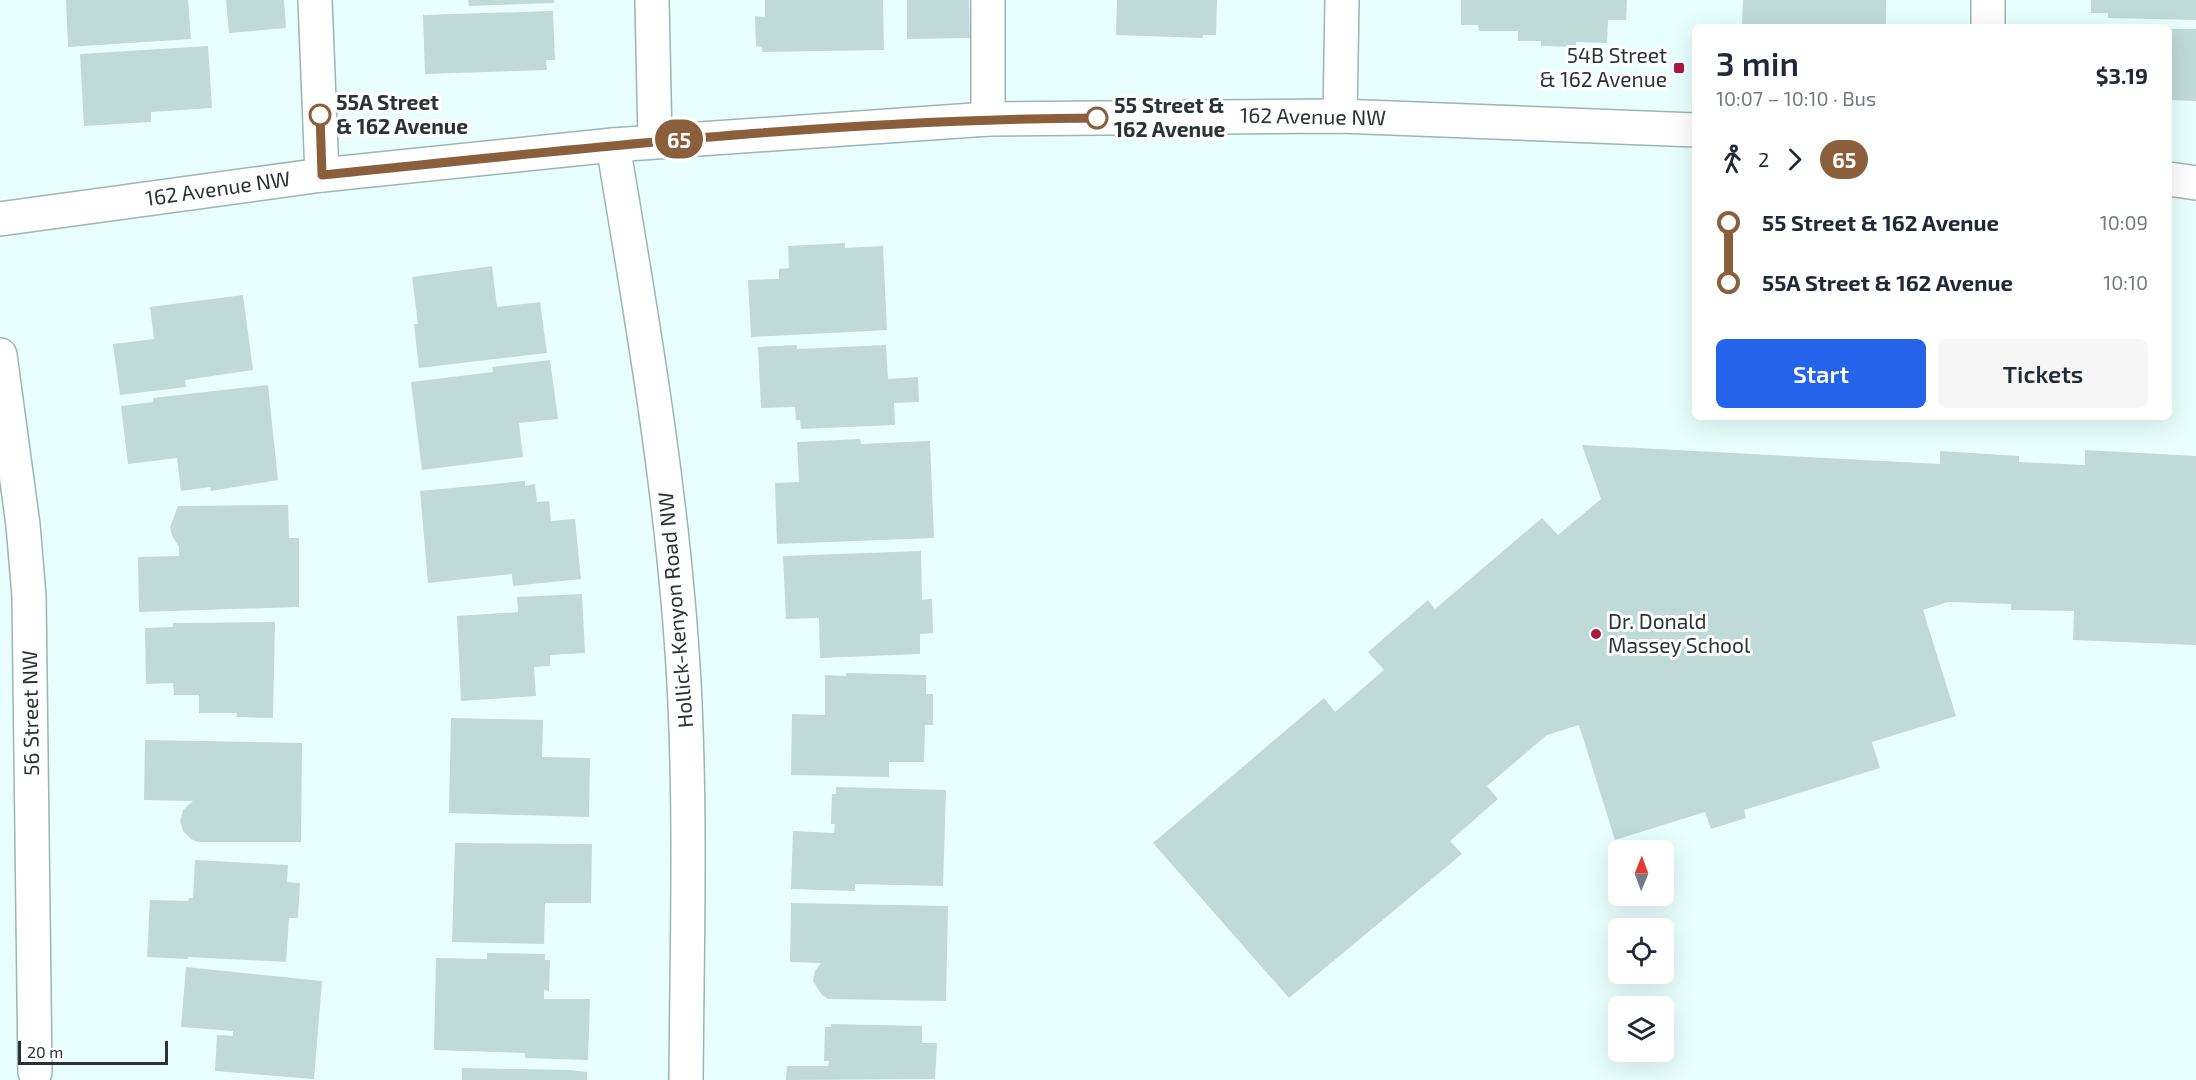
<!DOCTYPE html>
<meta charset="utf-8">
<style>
body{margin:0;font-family:"Exo 2",sans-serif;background:#f6f6f7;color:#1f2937;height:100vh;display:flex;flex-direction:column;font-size:22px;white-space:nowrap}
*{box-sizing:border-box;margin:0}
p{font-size:20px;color:#747a83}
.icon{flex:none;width:33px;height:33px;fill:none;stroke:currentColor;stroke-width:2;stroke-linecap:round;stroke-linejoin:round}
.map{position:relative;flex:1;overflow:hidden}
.details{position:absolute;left:1692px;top:24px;width:480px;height:396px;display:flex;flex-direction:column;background:#fff;border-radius:9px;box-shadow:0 6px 24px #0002}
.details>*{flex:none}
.badge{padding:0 12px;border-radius:20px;font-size:21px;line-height:39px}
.needle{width:39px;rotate:1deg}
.fabs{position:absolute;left:1608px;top:840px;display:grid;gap:12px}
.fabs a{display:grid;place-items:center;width:66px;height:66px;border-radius:9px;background:#fff;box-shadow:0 6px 24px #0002;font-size:30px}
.scale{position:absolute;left:18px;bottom:15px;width:150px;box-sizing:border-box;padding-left:6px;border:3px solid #293433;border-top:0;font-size:16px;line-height:21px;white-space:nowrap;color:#293433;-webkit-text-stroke:4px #fff;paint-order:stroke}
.map>.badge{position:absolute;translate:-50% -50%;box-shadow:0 0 0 3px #fff}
.legs{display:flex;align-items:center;gap:9px;height:66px;padding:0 24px;font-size:20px}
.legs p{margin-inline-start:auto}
.headline{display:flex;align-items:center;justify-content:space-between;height:102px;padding:0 24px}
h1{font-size:33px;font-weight:600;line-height:45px}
.cta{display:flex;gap:12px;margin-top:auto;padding:12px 24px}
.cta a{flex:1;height:69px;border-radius:9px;background:#2563eb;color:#fff;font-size:24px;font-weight:600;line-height:69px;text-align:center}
.cta a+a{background:#f6f6f7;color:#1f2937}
ul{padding:0 24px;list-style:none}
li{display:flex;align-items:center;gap:21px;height:60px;font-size:22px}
li i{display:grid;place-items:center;width:9px;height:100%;margin:0 8px;background:currentColor}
li i::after{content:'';width:15px;height:15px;margin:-8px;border:4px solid;border-radius:50%;background:#fff}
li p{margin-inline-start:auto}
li:first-child i{background:linear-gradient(#0000 50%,currentColor 0)}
li:last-child i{background:linear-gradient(currentColor 50%,#0000 0)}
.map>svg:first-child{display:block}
</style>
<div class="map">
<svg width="2196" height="1080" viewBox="0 0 2196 1080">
<rect width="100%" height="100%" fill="#e9fffe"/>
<g fill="#bfdad9">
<path d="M 66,0 L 188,0 L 191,39 L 68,47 Z"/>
<path d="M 226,0 L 284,0 L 286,28 L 229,33 Z"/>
<path d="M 468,0 L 554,0 L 554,3 L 469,6 Z"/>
<path d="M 765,0 L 883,0 L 884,50 L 762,52 L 762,47 L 756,46 L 755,16 L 765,17 Z"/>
<path d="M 907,0 L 969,0 L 970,38 L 907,39 Z"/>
<path d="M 1117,0 L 1217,0 L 1216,35 L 1203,35 L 1203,38 L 1116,35 Z"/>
<path d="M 1461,0 L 1627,0 L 1626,20 L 1608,20 L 1607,43 L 1576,42 L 1576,47 L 1541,46 L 1541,41 L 1518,41 L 1518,31 L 1479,31 L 1478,25 L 1461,25 Z"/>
<path d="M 1743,0 L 1886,0 L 1886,27 L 1742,25 Z"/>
<path d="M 2091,0 L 2196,0 L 2196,20 L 2108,18 L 2108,13 L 2091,13 Z"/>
<path d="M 553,11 L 555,60 L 546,60 L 547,70 L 425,74 L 423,15 Z"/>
<path d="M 2169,29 L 2196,29 L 2196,101 L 2169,100 Z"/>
<path d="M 208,46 L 212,108 L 151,112 L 151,122 L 84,126 L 80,54 Z"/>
<path d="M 845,243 L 845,248 L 883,246 L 887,330 L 751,337 L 748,280 L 779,279 L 779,269 L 789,268 L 788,246 Z"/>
<path d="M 492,266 L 497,307 L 540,302 L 547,353 L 419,368 L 414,324 L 418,324 L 412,277 Z"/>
<path d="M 243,295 L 253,370 L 185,380 L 186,387 L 120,395 L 113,344 L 154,339 L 150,307 Z"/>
<path d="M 797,345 L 797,349 L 886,345 L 888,379 L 918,377 L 919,402 L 894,403 L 895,425 L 801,429 L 800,420 L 796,420 L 795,407 L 761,408 L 758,347 Z"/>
<path d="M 550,360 L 558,419 L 519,423 L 523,457 L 422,470 L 411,382 L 493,372 L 492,367 Z"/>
<path d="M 268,385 L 278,480 L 211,491 L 210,487 L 181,491 L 177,458 L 128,464 L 121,406 L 153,402 L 153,398 Z"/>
<path d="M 860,439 L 861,444 L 930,441 L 934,538 L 777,544 L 775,483 L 799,482 L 797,442 Z"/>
<path d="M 1582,445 L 1940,464 L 1940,451 L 2019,456 L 2019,462 L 2085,465 L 2085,450 L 2196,456 L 2196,645 L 2073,640 L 2074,611 L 2011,610 L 2011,604 L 1948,602 L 1923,610 L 1956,716 L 1872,742 L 1880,768 L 1744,810 L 1746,818 L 1711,829 L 1705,812 L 1615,840 L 1579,725 L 1547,735 L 1487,786 L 1498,799 L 1450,841 L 1462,854 L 1289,998 L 1153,843 L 1324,698 L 1335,712 L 1384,670 L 1368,652 L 1428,600 L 1435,609 L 1542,518 L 1558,535 L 1601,499 Z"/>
<path d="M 525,481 L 525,486 L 535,484 L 537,502 L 549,501 L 551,521 L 575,519 L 581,579 L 513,586 L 512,574 L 428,583 L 420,491 Z"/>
<path d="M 288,505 L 289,538 L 299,538 L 299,607 L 139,612 L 138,557 L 179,556 L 179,547 L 172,536 L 170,527 L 178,506 Z"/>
<path d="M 921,551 L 922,600 L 932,599 L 933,633 L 920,634 L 920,654 L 820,658 L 819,618 L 786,619 L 783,556 Z"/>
<path d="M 582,594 L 585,653 L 550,655 L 550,666 L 534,667 L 536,696 L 461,701 L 457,616 L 518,612 L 517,597 Z"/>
<path d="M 275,622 L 273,718 L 236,717 L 237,713 L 199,713 L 199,695 L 174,695 L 173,683 L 146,684 L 145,628 L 173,627 L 173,623 Z"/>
<path d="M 846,673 L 926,675 L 926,694 L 933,694 L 933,725 L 925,725 L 924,762 L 889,762 L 889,777 L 791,775 L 792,714 L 825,715 L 825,675 L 846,676 Z"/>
<path d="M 451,718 L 543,720 L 542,757 L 590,758 L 589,817 L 449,813 Z"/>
<path d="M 145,740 L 302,743 L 301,842 L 198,842 L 191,839 L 183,831 L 180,821 L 183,810 L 193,801 L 144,800 Z"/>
<path d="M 836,787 L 946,790 L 943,886 L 855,884 L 855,891 L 791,889 L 793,831 L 834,833 L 835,824 L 831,824 L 832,794 L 836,794 Z"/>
<path d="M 455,843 L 592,844 L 591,903 L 545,903 L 544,944 L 452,942 Z"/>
<path d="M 195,860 L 288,865 L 287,882 L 300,883 L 298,918 L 289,918 L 286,962 L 188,957 L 188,959 L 147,957 L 150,900 L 188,901 L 189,898 L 193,898 Z"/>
<path d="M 791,903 L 948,906 L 946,1001 L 828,999 L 822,995 L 813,981 L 815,971 L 821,963 L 790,962 Z"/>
<path d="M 487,953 L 545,954 L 545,960 L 550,960 L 549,991 L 544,990 L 544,999 L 590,999 L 588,1060 L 525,1058 L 525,1053 L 434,1050 L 436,958 L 487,959 Z"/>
<path d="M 186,967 L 322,981 L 314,1079 L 215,1071 L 217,1035 L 233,1036 L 233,1031 L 181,1027 Z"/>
<path d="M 831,1024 L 922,1026 L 922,1043 L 937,1043 L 935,1079 L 786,1080 L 787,1066 L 828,1066 L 829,1061 L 824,1061 L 825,1027 L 831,1027 Z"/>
<path d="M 462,1068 L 570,1070 L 587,1072 L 587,1080 L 462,1080 Z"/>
</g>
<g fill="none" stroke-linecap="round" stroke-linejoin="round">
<g stroke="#9bb5b4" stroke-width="36">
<g id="minor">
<path d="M 315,0 L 322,175"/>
<path d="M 652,0 L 655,141"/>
<path d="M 1988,27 L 1988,0"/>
<path d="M 1340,116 L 1342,0"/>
<path d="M 988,119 L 988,0"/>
<path d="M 613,145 C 643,324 674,502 684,683 C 691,815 687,948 686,1080"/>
<path d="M 2169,179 L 2196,183"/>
<path d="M 0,219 L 322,175 L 613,145 L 988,119 L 1340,116 L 1695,130"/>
<path d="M 0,355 L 23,525 L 29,596 L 35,1072"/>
</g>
</g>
<use href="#minor" stroke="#fff" stroke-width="33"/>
</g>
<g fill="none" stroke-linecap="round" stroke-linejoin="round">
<g stroke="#fff" stroke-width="14">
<path id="line-1" d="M 320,115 L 322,175 C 580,149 838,119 1097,118"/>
</g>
<use href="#line-1" stroke="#8b5e3c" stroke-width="9"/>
</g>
<g fill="#ac1842" stroke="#fff" stroke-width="2">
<rect x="1673" y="62" width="12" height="12" rx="3"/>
<circle cx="1596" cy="634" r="6"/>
</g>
<g fill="#fff" stroke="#8b5e3c" stroke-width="3">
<circle cx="320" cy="115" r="10"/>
<circle cx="1097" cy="118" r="10"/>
</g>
<g text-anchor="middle" stroke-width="6" stroke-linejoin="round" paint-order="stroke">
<g font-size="21" fill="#293433" stroke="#fff" text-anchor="end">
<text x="1667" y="63">54B Street<tspan x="1667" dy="24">&amp; 162 Avenue</tspan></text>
<text x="1608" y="629" text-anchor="start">Dr. Donald<tspan x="1608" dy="24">Massey School</tspan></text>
</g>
<g font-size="21" font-weight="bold" fill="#293433" stroke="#fff" text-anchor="start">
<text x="336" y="110">55A Street<tspan x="336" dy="24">&amp; 162 Avenue</tspan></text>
<text x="1114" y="113">55 Street &amp;<tspan x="1114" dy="24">162 Avenue</tspan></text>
</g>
<g font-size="21" fill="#293433" stroke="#fff">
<text transform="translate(1313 117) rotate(1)" y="7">162 Avenue NW</text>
<text transform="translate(218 189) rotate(-8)" y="7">162 Avenue NW</text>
<text transform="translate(676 610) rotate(-95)" y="7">Hollick-Kenyon Road NW</text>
<text transform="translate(31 713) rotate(-91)" y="7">56 Street NW</text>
</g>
</g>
</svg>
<div class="fabs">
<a><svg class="needle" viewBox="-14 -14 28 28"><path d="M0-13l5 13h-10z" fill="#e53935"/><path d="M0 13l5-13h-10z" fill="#747a83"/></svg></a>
<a><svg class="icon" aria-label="locate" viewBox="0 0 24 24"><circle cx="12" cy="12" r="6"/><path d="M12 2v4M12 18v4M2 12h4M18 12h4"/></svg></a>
<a><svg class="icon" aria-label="layers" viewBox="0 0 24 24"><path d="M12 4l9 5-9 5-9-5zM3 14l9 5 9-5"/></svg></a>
</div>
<div class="scale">20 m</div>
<b class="badge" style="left:679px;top:139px;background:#8b5e3c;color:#fff">65</b>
<section class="details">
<div class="headline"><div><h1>3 min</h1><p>10:07 – 10:10 · Bus</p></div><b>$3.19</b></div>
<div class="legs"><svg class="icon" aria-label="walk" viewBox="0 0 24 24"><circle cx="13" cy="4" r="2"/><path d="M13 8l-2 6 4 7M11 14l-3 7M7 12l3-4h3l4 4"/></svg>2<svg class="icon" aria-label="forward" viewBox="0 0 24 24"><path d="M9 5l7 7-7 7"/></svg><b class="badge" style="background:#8b5e3c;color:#fff">65</b></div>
<ul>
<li><i style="color:#8b5e3c"></i><b>55 Street &amp; 162 Avenue</b><p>10:09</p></li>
<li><i style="color:#8b5e3c"></i><b>55A Street &amp; 162 Avenue</b><p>10:10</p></li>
</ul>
<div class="cta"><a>Start</a><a>Tickets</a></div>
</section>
</div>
